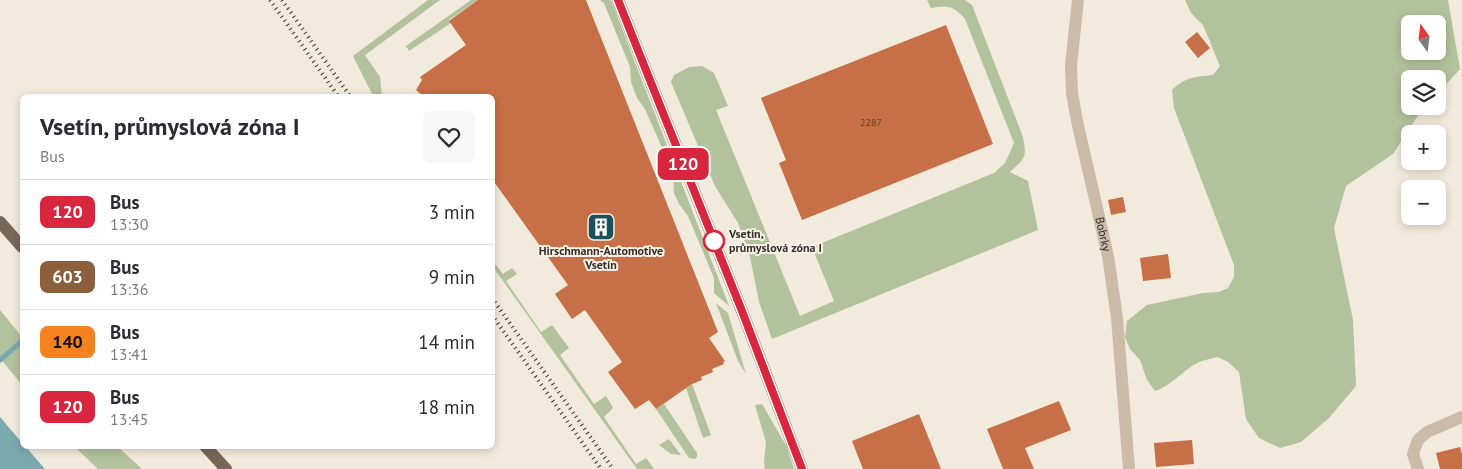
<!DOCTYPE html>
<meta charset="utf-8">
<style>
body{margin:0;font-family:"PT Sans",sans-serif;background:#f7f7f7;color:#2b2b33;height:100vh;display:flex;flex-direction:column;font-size:19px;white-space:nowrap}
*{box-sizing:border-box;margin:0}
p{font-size:16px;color:#7c7c81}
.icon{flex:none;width:28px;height:28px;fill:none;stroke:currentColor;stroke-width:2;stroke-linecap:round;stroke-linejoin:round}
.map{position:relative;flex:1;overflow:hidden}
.details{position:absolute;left:20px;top:94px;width:475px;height:355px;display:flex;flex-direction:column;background:#fff;border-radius:8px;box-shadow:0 2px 8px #0003}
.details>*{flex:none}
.badge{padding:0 10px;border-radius:8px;font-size:18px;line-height:32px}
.needle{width:32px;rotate:346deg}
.controls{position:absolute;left:1401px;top:15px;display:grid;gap:10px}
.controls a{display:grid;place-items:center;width:45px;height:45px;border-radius:8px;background:#fff;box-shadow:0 2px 8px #0003;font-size:25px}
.map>.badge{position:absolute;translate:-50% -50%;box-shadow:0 0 0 2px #fff}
.round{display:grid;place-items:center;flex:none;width:52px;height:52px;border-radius:8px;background:#f7f7f7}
.headline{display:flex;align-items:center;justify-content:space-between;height:85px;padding:0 20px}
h1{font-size:24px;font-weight:800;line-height:38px}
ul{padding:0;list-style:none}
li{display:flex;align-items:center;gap:15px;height:65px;padding:0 20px;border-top:1px solid #e1e1e2}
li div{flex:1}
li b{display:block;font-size:19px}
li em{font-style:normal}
li .badge{min-width:55px;font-weight:700;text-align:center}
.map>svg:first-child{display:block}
</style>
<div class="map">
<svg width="1462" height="469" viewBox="0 0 1462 469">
<rect width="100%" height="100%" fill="#f2eadc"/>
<g fill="#b2c29c" fill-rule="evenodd">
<path d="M 428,0 L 440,0 L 365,55 L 380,77 L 382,96 L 373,96 L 353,56 Z"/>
<path d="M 471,0 L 478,0 L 449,20 L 451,23 L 409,51 L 406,46 Z"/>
<path d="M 600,0 L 611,0 L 729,306 L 714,293 L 714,278 L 688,216 L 679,204 L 674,193 L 673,173 L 645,109 L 637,98 L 631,82 L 630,67 L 604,3 Z"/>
<path d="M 927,0 L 965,0 L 972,5 L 1023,137 C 1027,159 1025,158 1010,172 L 1028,181 L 1038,230 L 772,339 L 759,302 L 750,257 L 738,223 L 715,186 L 671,82 L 674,75 L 689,67 L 702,66 L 714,73 L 728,106 L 716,110 L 800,316 L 834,301 L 812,247 L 994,173 L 1005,163 L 1014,143 L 965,19 C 952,5 949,6 931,8 Z"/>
<path d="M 1185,0 L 1448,0 L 1460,69 L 1438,93 L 1438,79 L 1410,79 L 1410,106 L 1425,106 L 1419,114 L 1393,154 L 1346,186 L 1334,228 L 1353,320 L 1356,386 L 1329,418 L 1301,442 L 1280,448 L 1259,438 L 1246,419 L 1239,372 L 1228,362 L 1218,357 C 1212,358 1205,360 1199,362 C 1183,370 1171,386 1155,391 L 1147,380 L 1140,360 L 1130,349 L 1125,337 L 1127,321 L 1147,305 L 1203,293 L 1219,292 L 1228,288 L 1234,277 L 1234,265 L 1174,108 L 1172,90 C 1185,77 1195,77 1213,75 L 1220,66 L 1203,25 L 1191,13 ZM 1410,24 L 1438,24 L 1438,51 L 1410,51 Z"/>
<path d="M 492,260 L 503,274 L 512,268 L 517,274 L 506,281 L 541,332 L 552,325 L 569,348 L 560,355 L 594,404 L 606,396 L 613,408 L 604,417 L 636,464 L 646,458 L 654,469 L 637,469 L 493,267 Z"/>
<path d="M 716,303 L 728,313 L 746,374 L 738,361 Z"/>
<path d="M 0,310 L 22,337 L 22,385 L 0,358 Z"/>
<path d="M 692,384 L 711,435 L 703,438 L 686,388 Z"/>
<path d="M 664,404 L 697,453 L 697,457 L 695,459 L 689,458 L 656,409 Z"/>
<path d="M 762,404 L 787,447 L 794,469 L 765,469 L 764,462 L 766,442 L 755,405 Z"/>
<path d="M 669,439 L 681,455 L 671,454 L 659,445 Z"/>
<path d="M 74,446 L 117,446 L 142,469 L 98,469 Z"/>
</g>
<path fill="#7ba9b0" d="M 0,417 L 22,443 L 22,446 L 25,446 L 45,469 L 0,469 Z"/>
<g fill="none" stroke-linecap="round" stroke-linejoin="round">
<path stroke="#7ba9b0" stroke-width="5" d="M 0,360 L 22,341"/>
</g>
<g fill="#c76f46">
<path d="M 478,0 L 586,0 L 718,332 L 709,338 L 725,361 L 723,362 L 724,364 L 712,369 L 713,372 L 701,377 L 702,380 L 692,384 L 656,409 L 649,400 L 635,409 L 608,372 L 622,362 L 585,310 L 572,319 L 555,294 L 568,285 L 492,179 L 492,96 L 423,96 L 416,90 L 422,80 L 420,77 L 466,45 L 449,21 Z"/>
<path d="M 946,25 L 993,144 L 802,220 L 779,163 L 786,160 L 761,98 Z"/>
<path d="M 1197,32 L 1210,48 L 1198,58 L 1185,42 Z"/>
<path d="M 1123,197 L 1126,212 L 1111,215 L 1108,200 Z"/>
<path d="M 1168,254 L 1171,278 L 1143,281 L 1140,258 Z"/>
<path d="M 1059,401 L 1071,430 L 1025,448 L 1034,469 L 1003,469 L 987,429 Z"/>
<path d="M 919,414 L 941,469 L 863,469 L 852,441 Z"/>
<path d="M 1192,440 L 1194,464 L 1156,467 L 1154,443 Z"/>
<path d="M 1460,447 L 1462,454 L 1462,469 L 1440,469 L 1436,453 Z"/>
</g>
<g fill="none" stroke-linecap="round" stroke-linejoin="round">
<g stroke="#cbbba8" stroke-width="12">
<path id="s1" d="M 1078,0 L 1071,65 L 1072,93 L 1077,121 L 1108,256 L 1117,318 L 1129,469"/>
<path d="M 1418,469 L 1413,454 L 1418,440 L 1427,432 L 1462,417"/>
</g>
<path stroke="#9e8a79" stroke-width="12" d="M 618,0 L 742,311 L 802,469"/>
<g stroke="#796759" stroke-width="12">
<path d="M 0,222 L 22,247"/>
<path d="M 205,446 L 226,469"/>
</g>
<g stroke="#372e28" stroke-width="4" stroke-dasharray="1 4" stroke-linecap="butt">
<path d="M 270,0 L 338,96"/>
<path d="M 282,0 L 350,96"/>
<path d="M 492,298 L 613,469"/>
<path d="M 492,315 L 601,469"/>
</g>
</g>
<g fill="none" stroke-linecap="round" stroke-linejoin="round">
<g stroke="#fff" stroke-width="11">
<path id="line" d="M 618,0 L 742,311 L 802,469"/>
</g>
<use href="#line" stroke="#d7263d" stroke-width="8"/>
</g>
<defs>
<g id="building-square" transform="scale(1.4375)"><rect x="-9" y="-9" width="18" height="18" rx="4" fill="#1d5159" stroke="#faf3e9"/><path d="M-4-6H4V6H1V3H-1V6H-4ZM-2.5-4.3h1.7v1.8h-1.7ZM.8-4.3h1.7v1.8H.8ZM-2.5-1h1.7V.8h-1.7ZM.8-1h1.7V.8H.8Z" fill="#fff"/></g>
</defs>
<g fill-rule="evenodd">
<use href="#building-square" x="601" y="227"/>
</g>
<circle fill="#fff" stroke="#d7263d" stroke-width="2.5" cx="714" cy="241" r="10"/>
<g text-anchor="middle" stroke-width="4" stroke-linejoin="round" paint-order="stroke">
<g font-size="10" fill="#5b3e30">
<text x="871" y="126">2287</text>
</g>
<g font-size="12" fill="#372e28" stroke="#faf3e9">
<text dy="4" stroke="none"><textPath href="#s1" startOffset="238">Bobrky</textPath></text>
</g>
<g font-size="12" font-weight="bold" fill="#372e28" stroke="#faf3e9" text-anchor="start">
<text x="729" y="238">Vsetín,<tspan x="729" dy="14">průmyslová zóna I</tspan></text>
</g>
<g font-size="12" font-weight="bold" fill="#372e28" stroke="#faf3e9">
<text x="601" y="255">Hirschmann-Automotive<tspan x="601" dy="14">Vsetín</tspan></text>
</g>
</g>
</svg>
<div class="controls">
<a><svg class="needle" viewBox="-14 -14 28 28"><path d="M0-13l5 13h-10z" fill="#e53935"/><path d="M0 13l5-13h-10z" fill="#7c7c81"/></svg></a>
<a><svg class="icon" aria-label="layers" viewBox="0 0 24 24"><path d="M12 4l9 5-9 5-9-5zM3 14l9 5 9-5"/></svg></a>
<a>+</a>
<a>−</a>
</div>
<b class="badge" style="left:683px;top:164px;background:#d7263d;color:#fff">120</b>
<section class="details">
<div class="headline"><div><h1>Vsetín, průmyslová zóna I</h1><p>Bus</p></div><a class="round"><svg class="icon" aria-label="heart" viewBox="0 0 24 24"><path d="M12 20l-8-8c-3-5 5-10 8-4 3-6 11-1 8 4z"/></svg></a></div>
<ul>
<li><span class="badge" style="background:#d7263d;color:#fff">120</span><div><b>Bus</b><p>13:30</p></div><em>3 min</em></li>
<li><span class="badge" style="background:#8b5e3c;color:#fff">603</span><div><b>Bus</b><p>13:36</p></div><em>9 min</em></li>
<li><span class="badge" style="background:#f58220;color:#111">140</span><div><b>Bus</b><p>13:41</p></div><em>14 min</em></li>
<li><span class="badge" style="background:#d7263d;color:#fff">120</span><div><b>Bus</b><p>13:45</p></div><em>18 min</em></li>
</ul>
</section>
</div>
